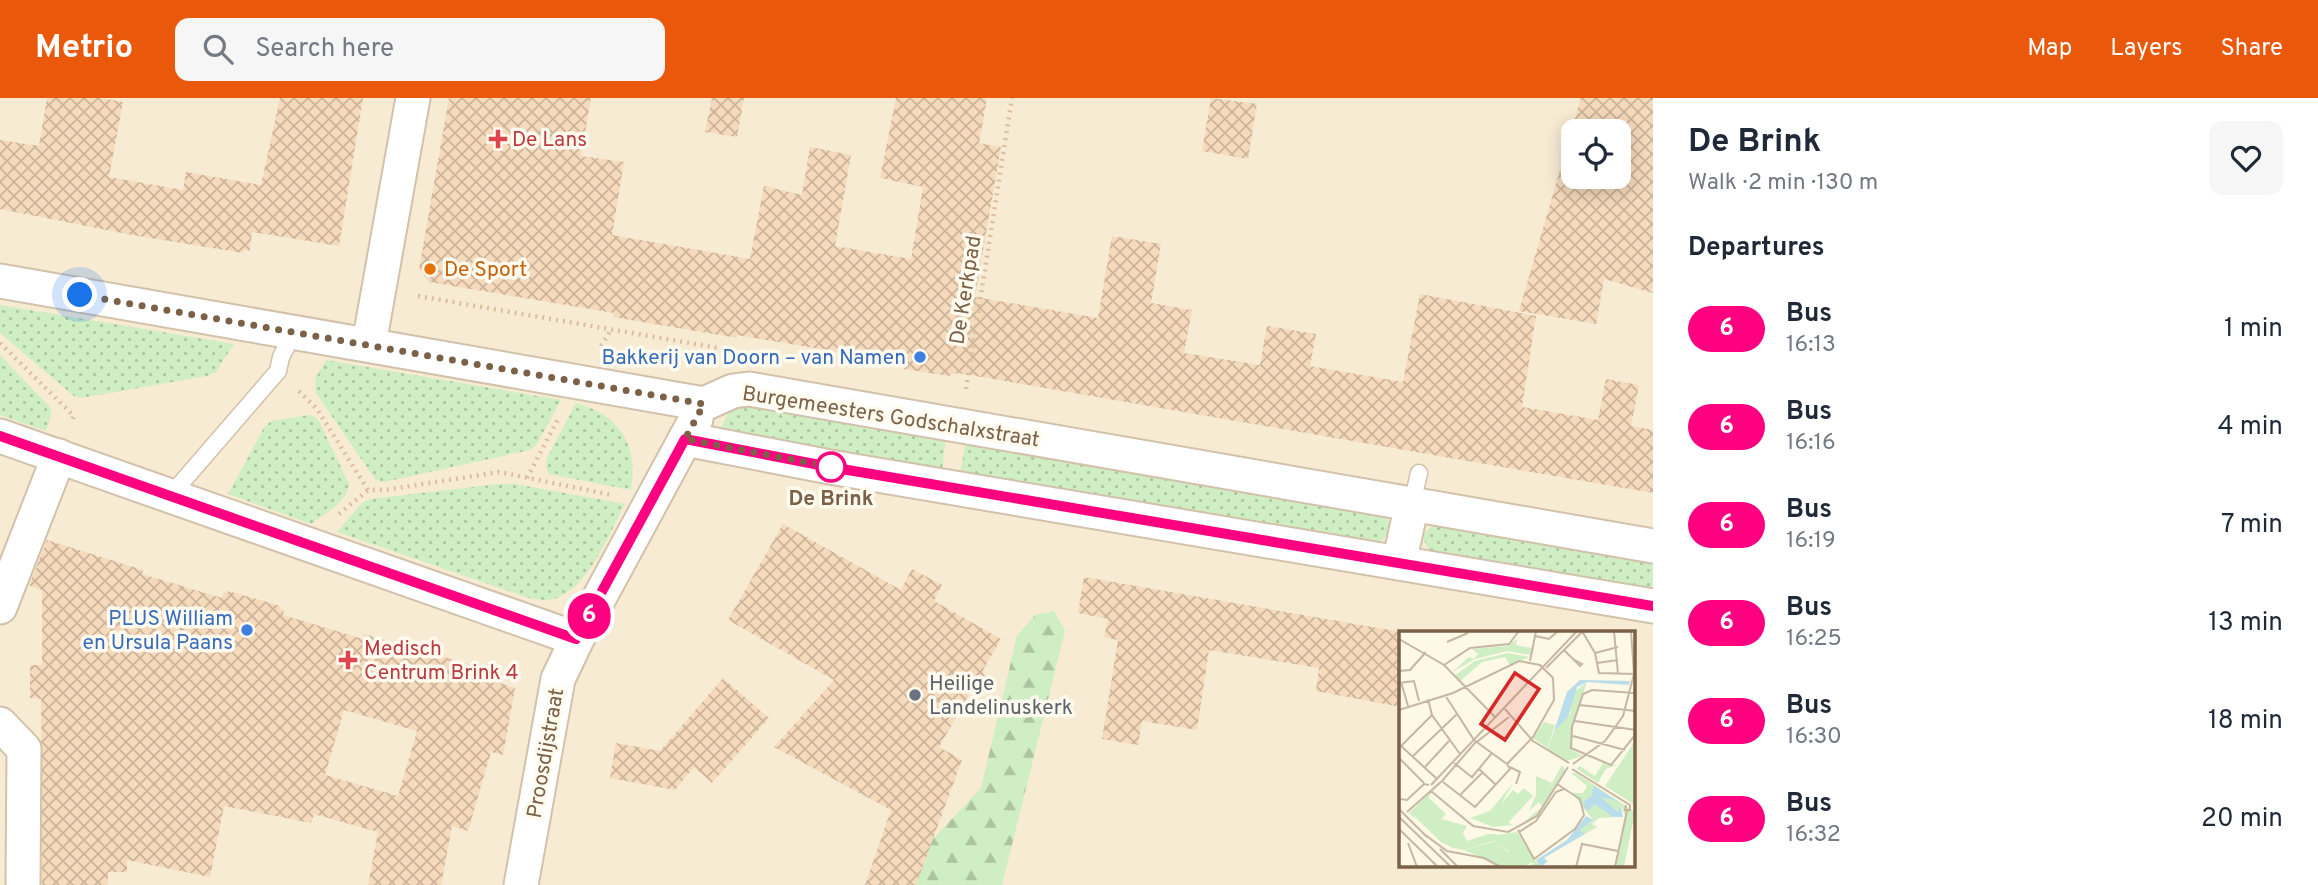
<!DOCTYPE html>
<meta charset="utf-8">
<style>
body{margin:0;font-family:Overpass,sans-serif;background:#f6f6f7;color:#1f2937;height:100vh;display:flex;flex-direction:column;font-size:26px;white-space:nowrap}
*{box-sizing:border-box;margin:0}
p{font-size:23px;color:#747a83}
.icon{flex:none;width:38px;height:38px;fill:none;stroke:currentColor;stroke-width:2;stroke-linecap:round;stroke-linejoin:round}
.map{position:relative;flex:1;overflow:hidden}
.sheet{display:flex;flex-direction:column;background:#fff;width:665px}
.sheet>*{flex:none}
.badge{padding:0 14px;border-radius:23px;font-size:24px;line-height:46px}
.fabs{position:absolute;left:1561px;top:21px;display:grid;gap:14px}
.fabs a{display:grid;place-items:center;width:70px;height:70px;border-radius:14px;background:#fff;box-shadow:0 4px 18px #0003;font-size:35px}
.you{position:absolute;width:35px;height:35px;margin:-18px;border:5px solid #fff;border-radius:50%;background:#1a73e8;box-shadow:0 0 0 10px #1a73e833}
.map>.badge{position:absolute;translate:-50% -50%;box-shadow:0 0 0 4px #fff}
h2{padding:0 35px;font-size:26px;line-height:63px}
.round{display:grid;place-items:center;flex:none;width:74px;height:74px;border-radius:14px;background:#f6f6f7}
.overview{display:flex;align-items:center;justify-content:space-between;height:119px;padding:0 35px}
h1{font-size:33px;font-weight:700;line-height:52px}
ul{padding:0;list-style:none}
li{display:flex;align-items:center;gap:21px;height:98px;padding:0 35px}
li div{flex:1}
li b{display:block;font-size:26px}
li em{font-style:normal}
li .badge{min-width:77px;font-weight:700;text-align:center}
header{display:flex;align-items:center;gap:42px;box-sizing:border-box;height:98px;padding:0 35px;background:#ea580c;color:#fff}
header strong{font-size:33px}
nav{display:flex;gap:38px;margin-inline-start:auto;font-size:24px}
.search{width:490px;height:63px;background:#f6f6f7;display:flex;align-items:center;gap:18px;box-sizing:border-box;padding:0 24px;border-radius:14px;color:#747a83;font-size:26px}
main{display:flex;flex:1;min-height:0}
.map>svg:first-child{display:block}
</style>
<header>
<strong>Metrio</strong>
<div class="search"><svg class="icon" aria-label="search" viewBox="0 0 24 24"><circle cx="10" cy="10" r="6"/><path d="M15 15l6 6"/></svg>Search here</div>
<nav><a>Map</a><a>Layers</a><a>Share</a></nav>
</header>
<main>
<div class="map">
<svg width="1653" height="787" viewBox="0 0 1653 787">
<defs>
<pattern id="grass-dots" width="8" height="8" patternUnits="userSpaceOnUse" patternTransform="scale(1.75)"><rect width="8" height="8" fill="#cfeec3"/><path d="M2 2h.1M6 6h.1" fill="none" stroke="#adc4a0" stroke-width="1.8" stroke-linecap="round"/></pattern>
<pattern id="forest-firs" width="22" height="20" patternUnits="userSpaceOnUse" patternTransform="scale(1.75)"><rect width="22" height="20" fill="#cfeec3"/><path d="M5 1l3.5 6h-7zM16 11l3.5 6h-7z" fill="#adc4a0"/></pattern>
<pattern id="building-cross-hatch" width="8" height="8" patternUnits="userSpaceOnUse" patternTransform="scale(1.75)"><rect width="8" height="8" fill="#f6dabc"/><path d="M0 0l8 8M0 8l8-8" fill="none" stroke="#ccb49b"/></pattern>
</defs>
<rect width="100%" height="100%" fill="#fef8e7"/>
<path fill="#f7ebd4" fill-rule="evenodd" d="M 0,0 L 1653,0 L 1653,787 L 0,787 ZM 1573,33 L 1619,33 L 1619,79 L 1573,79 ZM 1401,535 L 1634,535 L 1634,768 L 1401,768 Z"/>
<g fill="url(#grass-dots)">
<path d="M 0,207 L 234,246 L 216,274 L 207,278 L 81,300 L 74,298 L 0,235 Z"/>
<path d="M 0,257 L 49,308 L 52,314 L 46,333 L 0,317 Z"/>
<path d="M 326,262 L 561,302 L 537,346 L 530,352 L 384,384 L 375,381 L 316,295 L 315,281 Z"/>
<path d="M 735,301 L 946,339 L 942,373 L 718,336 Z"/>
<path d="M 576,305 C 621,318 638,346 631,392 L 549,376 L 546,369 L 546,362 Z"/>
<path d="M 309,317 L 315,319 L 320,325 L 349,386 C 347,405 325,415 311,426 L 228,396 L 265,328 L 272,323 Z"/>
<path d="M 966,342 L 1386,418 C 1393,433 1388,440 1375,447 L 960,376 Z"/>
<path d="M 498,386 L 515,386 L 625,406 C 608,437 589,490 554,501 C 547,503 539,501 532,501 L 337,434 L 362,405 L 370,401 Z"/>
<path d="M 1441,425 L 1653,462 L 1653,495 L 1430,455 L 1423,440 C 1427,431 1431,427 1441,425 Z"/>
</g>
<path fill="url(#forest-firs)" d="M 1054,513 L 1065,533 L 1002,787 L 899,787 L 903,773 L 981,690 L 1017,538 L 1035,517 Z"/>
<g fill="url(#building-cross-hatch)" fill-rule="evenodd">
<path d="M 47,0 L 101,0 L 123,4 L 109,79 L 183,92 L 186,74 L 261,87 L 280,0 L 363,0 L 339,148 L 252,134 L 250,153 L 244,152 L 243,155 L 132,137 L 0,111 L 0,42 L 39,48 Z"/>
<path d="M 449,0 L 591,0 L 581,58 L 624,64 L 612,137 L 750,161 L 764,88 L 802,97 L 810,49 L 851,57 L 835,148 L 911,161 L 923,89 L 880,80 L 896,0 L 987,0 L 979,45 L 1001,49 L 975,199 L 1098,220 L 1112,138 L 1161,146 L 1151,205 L 1192,212 L 1184,255 L 1260,267 L 1267,228 L 1316,236 L 1310,268 L 1403,284 L 1420,196 L 1536,218 L 1522,309 L 1598,322 L 1606,281 L 1639,287 L 1631,328 L 1653,332 L 1653,395 L 958,275 L 948,278 L 904,271 L 905,265 L 737,237 L 737,240 L 613,219 L 614,215 L 429,184 L 419,171 Z"/>
<path d="M 712,0 L 744,0 L 737,39 L 705,34 Z"/>
<path d="M 1211,0 L 1257,6 L 1248,61 L 1202,53 Z"/>
<path d="M 1581,0 L 1653,0 L 1653,195 L 1604,181 L 1596,226 L 1519,213 ZM 1573,33 L 1619,33 L 1619,79 L 1573,79 Z"/>
<path d="M 783,426 L 901,492 L 912,471 L 942,487 L 934,503 L 1001,541 L 983,572 L 987,585 L 974,588 L 939,649 L 962,662 L 916,787 L 865,787 L 891,712 L 774,649 L 834,582 L 728,522 Z"/>
<path d="M 47,442 L 143,472 L 142,476 L 222,500 L 224,494 L 228,495 L 228,493 L 281,508 L 280,511 L 284,512 L 283,517 L 363,541 L 364,536 L 503,576 L 500,585 L 515,590 L 503,657 L 491,654 L 468,733 L 452,728 L 441,787 L 368,787 L 378,734 L 314,716 L 311,725 L 224,708 L 210,779 L 127,762 L 127,774 L 108,774 L 108,787 L 42,787 L 41,601 L 30,600 L 30,567 L 42,567 L 42,492 L 30,488 L 30,485 ZM 344,612 L 417,633 L 398,698 L 325,677 Z"/>
<path d="M 1084,479 L 1401,534 L 1401,609 L 1316,593 L 1319,570 L 1209,552 L 1197,632 L 1142,623 L 1138,647 L 1102,641 L 1118,542 L 1104,539 L 1108,521 L 1078,515 Z"/>
<path d="M 723,580 L 769,620 L 712,685 L 694,669 L 675,692 L 610,680 L 616,645 L 660,653 Z"/>
</g>
<g fill="none" stroke-linecap="round" stroke-linejoin="round">
<g stroke="#d2c1ab" stroke-width="19">
<g id="lane">
<path d="M 170,398 L 278,273 L 281,259 L 294,234"/>
<path d="M 1412,406 L 1419,375"/>
</g>
</g>
<g stroke="#d2c1ab" stroke-width="37">
<g id="street">
<path d="M 0,183 L 704,306 L 733,293 L 749,291 L 1653,448"/>
<path d="M 369,246 L 413,0"/>
<path d="M 0,338 L 577,541"/>
<path d="M 685,341 L 830,369 L 1653,508"/>
<path d="M 1399,465 L 1412,406"/>
<path d="M 0,509 L 59,358"/>
<path d="M 0,626 L 24,651 L 23,787"/>
<path d="M 521,787 L 558,581 L 577,541 L 696,321"/>
</g>
</g>
<g stroke="#dcbe9e" stroke-width="4.5" stroke-dasharray="2 5" stroke-linecap="butt">
<path d="M 418,198 L 730,252"/>
<path d="M 0,245 L 74,318 L 71,324"/>
<path d="M 601,248 L 611,232"/>
<path d="M 966,291 L 1012,0"/>
<path d="M 299,293 L 317,311 L 368,392 L 385,392 L 499,374 L 612,397"/>
<path d="M 527,380 L 559,319"/>
<path d="M 339,416 L 368,392"/>
</g>
<use href="#lane" stroke="#fff" stroke-width="16"/>
<use href="#street" stroke="#fff" stroke-width="33"/>
</g>
<g fill="none" stroke-linecap="round" stroke-linejoin="round">
<g stroke="#fff" stroke-width="16">
<path id="line" d="M 0,338 L 576,541 L 685,341 L 830,369 L 1653,508"/>
</g>
<use href="#line" stroke="#ff0080" stroke-width="10"/>
<path stroke="#7b6148" stroke-width="7" stroke-dasharray="0 12.6" d="M 80,197 L 704,306 L 685,341 L 831,369"/>
</g>
<g fill="#e0444e" stroke="#fffbef" stroke-width="2.5">
<path d="M494.5 30.5h7v7h7v7h-7v7h-7v-7h-7v-7h7z"/>
<path d="M344.5 551.5h7v7h7v7h-7v7h-7v-7h-7v-7h7z"/>
</g>
<circle fill="#e8710a" stroke="#fffbef" stroke-width="2.5" cx="430" cy="171" r="7"/>
<g fill="#3f7fe0" stroke="#fffbef" stroke-width="2.5">
<circle cx="920" cy="259" r="7"/>
<circle cx="247" cy="532" r="7"/>
</g>
<circle fill="#fff" stroke="#ff0080" stroke-width="3.5" cx="831" cy="369" r="14"/>
<circle fill="#6b7280" stroke="#fffbef" stroke-width="2.5" cx="915" cy="597" r="7"/>
<g text-anchor="middle" stroke-width="7" stroke-linejoin="round" paint-order="stroke">
<g font-size="21" fill="#be3a42" stroke="#fffbef" text-anchor="start">
<text x="512" y="48">De Lans</text>
<text x="364" y="557">Medisch<tspan x="364" dy="24">Centrum Brink 4</tspan></text>
</g>
<g font-size="21" fill="#c56008" stroke="#fffbef" text-anchor="start">
<text x="444" y="178">De Sport</text>
</g>
<g font-size="21" fill="#7b6148" stroke="#fffbef">
<text transform="translate(965 192) rotate(-81)" y="7">De Kerkpad</text>
<text transform="translate(891 318) rotate(9)" y="7">Burgemeesters Godschalxstraat</text>
<text transform="translate(545 655) rotate(-80)" y="7">Proosdijstraat</text>
</g>
<g font-size="21" fill="#366cbe" stroke="#fffbef" text-anchor="end">
<text x="906" y="266">Bakkerij van Doorn – van Namen</text>
<text x="233" y="527">PLUS William<tspan x="233" dy="24">en Ursula Paans</tspan></text>
</g>
<g font-size="21" font-weight="bold" fill="#7b6148" stroke="#fffbef">
<text x="831" y="407">De Brink</text>
</g>
<g font-size="21" fill="#5b616d" stroke="#fffbef" text-anchor="start">
<text x="929" y="592">Heilige<tspan x="929" dy="24">Landelinuskerk</tspan></text>
</g>
</g>
<g transform="translate(1399 533)">
<rect width="236" height="236" fill="#fef8e7"/>
<path d="M 118,8 L 117,14 L 133,17 L 131,24 L 108,20 L 76,28 L 52,42 L 70,26 L 75,28 L 79,23 L 73,18 L 107,15 ZM 109,22 L 131,26 L 111,34 L 106,26 L 83,31 L 61,50 L 55,45 L 76,30 ZM 188,51 L 174,92 L 173,119 L 184,125 L 167,130 L 148,118 L 156,99 L 171,83 L 174,62 ZM 186,128 L 181,135 L 196,145 L 204,132 L 218,134 L 207,138 L 199,152 L 178,138 ZM 163,134 L 166,139 L 140,181 L 130,191 L 118,197 L 143,176 L 140,171 L 130,180 L 137,164 L 137,145 L 153,152 ZM 172,142 L 177,142 L 236,181 L 225,236 L 217,236 L 227,187 L 221,173 L 219,181 L 202,166 L 204,163 L 216,171 L 195,156 L 192,166 L 184,170 L 190,180 L 195,173 L 214,186 L 200,187 L 193,193 L 198,196 L 186,203 L 181,199 L 194,189 L 173,162 L 184,162 L 188,155 ZM 115,151 L 102,173 L 108,179 L 102,187 L 114,194 L 94,196 L 71,187 L 91,180 ZM 32,161 L 30,167 L 47,183 L 42,188 L 14,184 L 16,188 L 10,182 ZM 118,201 L 136,229 L 142,236 L 131,236 L 135,231 L 122,236 L 113,210 L 104,203 ZM 95,203 L 98,204 L 96,213 L 115,224 L 119,236 L 104,236 L 65,219 L 95,211 Z" fill="#cfeec3"/>
<path d="M 17,181 L 68,195 L 64,202 L 68,210 L 89,203 L 95,203 L 95,210 L 65,219 L 54,217 L 42,211 L 14,184 ZM 104,203 L 113,210 L 123,235 L 119,236 L 110,220 L 96,213 L 98,204 Z" fill="#cfeec3"/>
<path d="M 145,91 L 156,94 L 148,117 L 134,107 Z" fill="#cfeec3"/>
<path d="M 236,110 L 236,174 L 206,155 ZM 125,157 L 134,165 L 108,193 L 101,186 L 108,179 L 102,173 L 114,159 L 119,163 Z" fill="#cfeec3"/>
<path d="M 181,49 L 231,50 L 230,54 L 188,51 L 178,56 L 169,86 L 156,99 L 149,118 L 168,61 ZM 195,155 L 218,170 L 202,166 L 219,181 L 221,173 L 224,186 L 214,186 L 195,173 L 190,180 L 186,178 L 184,170 L 192,166 ZM 187,185 L 194,189 L 181,199 L 186,203 L 145,227 L 149,230 L 142,236 L 137,229 L 168,209 Z" fill="#b9ddea"/>
<path fill="none" stroke="#c6b7a2" stroke-width="2" d="M 183,0 L 196,22 L 200,42 L 236,43M 215,0 L 219,43M 136,5 L 150,8 L 159,0M 0,8 L 45,34 L 97,87M 48,11 L 69,2M 165,19 L 181,35 L 183,33 L 174,28M 196,22 L 219,16M 131,30 L 137,0M 198,32 L 219,29M 45,34 L 71,17 L 110,13 L 120,0M 147,37 L 184,0M 0,40 L 11,39 L 27,21M 2,51 L 9,75M 0,52 L 15,50 L 20,70M 237,62 L 193,59 L 184,63 L 173,96 L 172,117 L 212,134 L 237,103M 46,64 L 75,109 L 108,133M 29,68 L 33,84 L 61,123M 180,74 L 237,80M 106,78 L 134,110 L 170,132M 0,79 L 54,62 L 120,30 L 141,34 L 154,47 L 155,69 L 134,106 L 108,133M 33,84 L 2,115 L 37,147M 176,90 L 237,99M 174,105 L 226,119M 13,126 L 58,83M 0,127 L 25,152M 55,132 L 74,147M 174,133 L 206,110 L 224,85 L 235,43 L 232,0M 111,136 L 121,141 L 117,153M 25,137 L 50,110M 80,138 L 97,154M 173,138 L 231,174 L 231,179 L 226,179 L 227,174M 73,146 L 93,122M 44,151 L 76,176 L 111,138 L 108,133M 32,154 L 178,0M 32,160 L 74,195 L 109,201 L 138,185 L 169,136M 61,164 L 84,141M 0,168 L 8,169 L 25,153 L 30,154M 0,178 L 28,206M 8,181 L 43,150 L 75,113 L 110,86M 0,186 L 52,236M 0,198 L 39,236M 119,199 L 135,228 L 176,198 L 185,184 L 181,168 L 158,153M 120,201 L 137,190 L 157,161 L 165,158M 25,203 L 48,220 L 85,227 L 102,236M 9,212 L 18,236M 41,218 L 59,236M 177,236 L 183,213 L 219,220M 216,236 L 228,180"/>
<path fill="#d62828" fill-opacity="0.15" stroke="#d62828" stroke-width="3.5" d="M 116,42 L 140,58 L 106,109 L 82,93 Z"/>
<rect width="236" height="236" fill="none" stroke="#7b6148" stroke-width="3.5"/>
</g>
</svg>
<div class="fabs">
<a><svg class="icon" aria-label="locate" viewBox="0 0 24 24"><circle cx="12" cy="12" r="6"/><path d="M12 2v4M12 18v4M2 12h4M18 12h4"/></svg></a>
</div>
<div class="you" style="left:80px;top:197px"></div>
<b class="badge" style="left:589px;top:518px;background:#ff0080;color:#fff">6</b>
</div>
<section class="sheet">
<div class="overview"><div><h1>De Brink</h1><p>Walk · 2 min · 130 m</p></div><a class="round"><svg class="icon" aria-label="heart" viewBox="0 0 24 24"><path d="M12 20l-8-8c-3-5 5-10 8-4 3-6 11-1 8 4z"/></svg></a></div>
<h2>Departures</h2>
<ul>
<li><span class="badge" style="background:#ff0080;color:#fff">6</span><div><b>Bus</b><p>16:13</p></div><em>1 min</em></li>
<li><span class="badge" style="background:#ff0080;color:#fff">6</span><div><b>Bus</b><p>16:16</p></div><em>4 min</em></li>
<li><span class="badge" style="background:#ff0080;color:#fff">6</span><div><b>Bus</b><p>16:19</p></div><em>7 min</em></li>
<li><span class="badge" style="background:#ff0080;color:#fff">6</span><div><b>Bus</b><p>16:25</p></div><em>13 min</em></li>
<li><span class="badge" style="background:#ff0080;color:#fff">6</span><div><b>Bus</b><p>16:30</p></div><em>18 min</em></li>
<li><span class="badge" style="background:#ff0080;color:#fff">6</span><div><b>Bus</b><p>16:32</p></div><em>20 min</em></li>
</ul>
</section>
</main>
